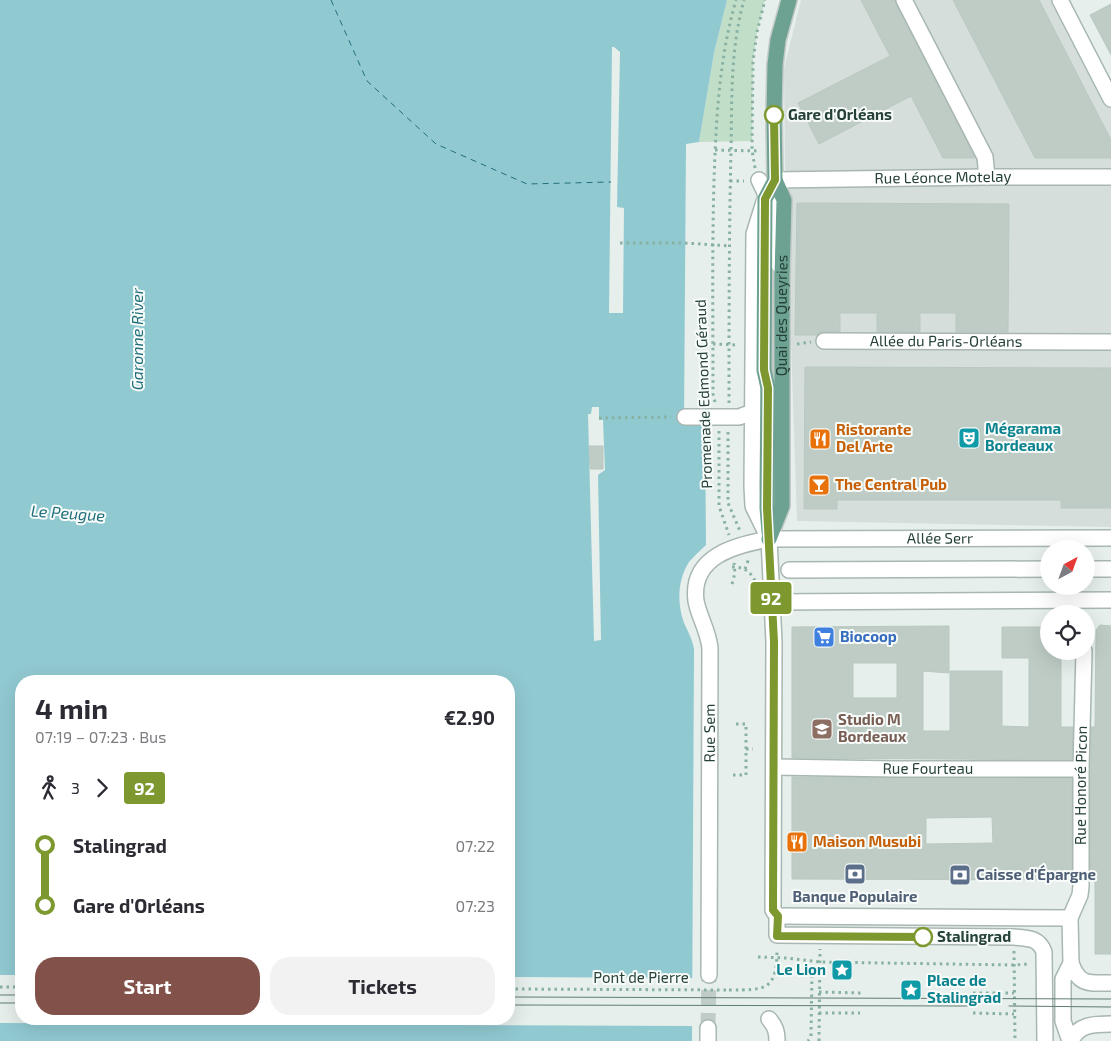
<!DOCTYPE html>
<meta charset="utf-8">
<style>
body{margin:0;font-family:"Exo 2",sans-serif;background:#f2f2f3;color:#2b2b33;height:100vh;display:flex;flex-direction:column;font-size:19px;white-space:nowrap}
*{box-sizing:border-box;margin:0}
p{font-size:16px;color:#7c7c81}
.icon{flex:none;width:28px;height:28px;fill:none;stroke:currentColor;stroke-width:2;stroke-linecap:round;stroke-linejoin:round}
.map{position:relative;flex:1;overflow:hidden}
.panel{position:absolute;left:15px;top:675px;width:500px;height:350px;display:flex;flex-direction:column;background:#fff;border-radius:20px;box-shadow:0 5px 20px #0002}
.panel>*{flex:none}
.badge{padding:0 10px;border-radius:4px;font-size:18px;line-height:32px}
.needle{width:32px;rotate:41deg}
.fabs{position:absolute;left:1040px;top:540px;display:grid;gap:10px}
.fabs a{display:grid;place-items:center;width:55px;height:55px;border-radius:50%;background:#fff;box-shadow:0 5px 20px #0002;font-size:25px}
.map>.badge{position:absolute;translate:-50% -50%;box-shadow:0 0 0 2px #fff}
.legs{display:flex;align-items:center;gap:8px;height:55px;padding:0 20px;font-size:16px}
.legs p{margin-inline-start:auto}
.summary{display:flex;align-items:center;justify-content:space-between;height:85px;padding:0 20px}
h1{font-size:28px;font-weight:700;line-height:38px}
.button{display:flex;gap:10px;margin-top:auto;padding:10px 20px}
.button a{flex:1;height:58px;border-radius:20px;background:#82524a;color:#fff;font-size:20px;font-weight:700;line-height:58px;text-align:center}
.button a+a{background:#f2f2f3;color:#2b2b33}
ul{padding:0 20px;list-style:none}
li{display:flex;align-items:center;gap:18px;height:60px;font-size:19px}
li i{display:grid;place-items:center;width:8px;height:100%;margin:0 6px;background:currentColor}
li i::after{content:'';width:12px;height:12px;margin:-6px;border:4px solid;border-radius:50%;background:#fff}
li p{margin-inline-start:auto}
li:first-child i{background:linear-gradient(#0000 50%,currentColor 0)}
li:last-child i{background:linear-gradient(currentColor 50%,#0000 0)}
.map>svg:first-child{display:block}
</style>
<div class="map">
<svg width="1111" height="1041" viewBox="0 0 1111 1041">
<rect width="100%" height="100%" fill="#e6efeb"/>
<path fill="#d5deda" d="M 801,0 L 1069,0 L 1111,81 L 1111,527 L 797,521 L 785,160 L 784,68 Z"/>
<path fill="#c1dec8" d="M 727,0 L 765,0 L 757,32 L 753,61 L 752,141 L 699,142 L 714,53 Z"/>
<path fill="#91c9d1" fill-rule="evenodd" d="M 0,0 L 727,0 L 714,53 L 699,142 L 686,144 L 684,423 L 705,423 L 706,545 C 700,551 694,556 689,562 C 678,579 677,601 683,620 C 687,631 692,637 694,649 L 692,1041 L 0,1041 ZM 21,681 L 509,681 L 509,1019 L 21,1019 Z"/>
<g fill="#e6efeb">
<path d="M 614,47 L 620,52 L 617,207 L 624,208 L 623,313 L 609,313 L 612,47 Z"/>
<path d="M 592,407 L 599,407 L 599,420 L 603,420 L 605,470 L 598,475 L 601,640 L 594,641 L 588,414 L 591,414 Z"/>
<path d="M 0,975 L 21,975 L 21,1019 L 509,1019 L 509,977 L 694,978 L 695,1026 L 0,1023 Z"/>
</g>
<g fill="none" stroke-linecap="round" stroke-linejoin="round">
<path stroke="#216f7b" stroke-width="1" stroke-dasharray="6 5" stroke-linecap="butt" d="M 331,0 L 367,81 L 436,144 L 527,184 L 611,182"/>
</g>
<g fill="#bfccc6" stroke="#b9c8c1" fill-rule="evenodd">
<path d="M 861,0 L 895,0 L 975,158 L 943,158 L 911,96 L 819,144 L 798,103 L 890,56 Z"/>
<path d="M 953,0 L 1039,0 L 1111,140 L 1111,158 L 1035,158 Z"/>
<path d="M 1111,4 L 1111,55 L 1090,15 Z"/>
<path d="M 797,203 L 1009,204 L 1008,332 L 956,332 L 956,313 L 920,313 L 920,332 L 877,332 L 877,313 L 840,313 L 840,332 L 824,332 L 817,335 L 795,335 Z"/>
<path d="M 805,367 L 1111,368 L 1111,508 L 1061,508 L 1061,500 L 837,500 L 837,509 L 804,509 Z"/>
<path d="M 589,446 L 603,446 L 603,469 L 590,469 Z"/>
<path d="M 1100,625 L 1111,626 L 1111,954 L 1095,954 L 1095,881 L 1090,881 L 1091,727 L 1095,727 L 1096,630 Z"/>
<path d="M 949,626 L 949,673 L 923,671 L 923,731 L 950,731 L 950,671 L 1002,671 L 1002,726 L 1029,727 L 1029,658 L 1002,658 L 1002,627 L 1049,627 L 1049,651 L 1061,651 L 1061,727 L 1073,727 L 1072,760 L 792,758 L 792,627 ZM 853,663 L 897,663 L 897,698 L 853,698 Z"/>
<path d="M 792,777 L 1072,778 L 1072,880 L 792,879 ZM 992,817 L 993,843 L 926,844 L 926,818 Z"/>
</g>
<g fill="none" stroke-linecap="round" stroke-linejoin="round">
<path stroke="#bfccc7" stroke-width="15" stroke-dasharray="15 8" stroke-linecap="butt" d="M 708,1028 L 709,975"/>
<g stroke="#a8b7b2" stroke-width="18">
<g id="minor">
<path d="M 904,0 L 985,157 L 987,177"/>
<path d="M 1060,0 L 1111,99"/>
<path d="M 759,180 L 774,211 L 774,240 L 779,265"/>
<path id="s1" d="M 775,180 L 987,177 L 1111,177"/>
<path d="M 764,202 L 754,234 L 752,486 L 753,506 L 769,539 L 774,642 L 773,910 L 777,916 L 777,935 L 1014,937 C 1028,938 1039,938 1044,952 L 1045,1041"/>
<path id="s2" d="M 824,341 L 1111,342"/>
<path d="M 685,417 L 739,417 L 747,414 L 753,414"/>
<path d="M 1086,569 L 1111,569"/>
<path d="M 789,570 L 1049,569"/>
<path d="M 772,602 L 1111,600"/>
<path id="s3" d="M 774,767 L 895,769 L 1081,769"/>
<path d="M 777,916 L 1070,918"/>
<path d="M 1071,963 C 1079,986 1089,983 1111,983"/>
<path id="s4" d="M 709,975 L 710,648 C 708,630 699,617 696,601 C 690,556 736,545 769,539 L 1111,538"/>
<path d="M 769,1019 C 775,1026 777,1031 777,1041"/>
<path d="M 708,1041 L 708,1028"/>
<path id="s5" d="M 1070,1041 L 1063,1021 L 1063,979 L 1071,963 L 1070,918 L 1080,895 L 1081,886 L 1081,769 L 1084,651"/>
<path d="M 1071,1041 C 1078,1024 1095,1024 1111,1024"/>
</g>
</g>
<g stroke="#c2cac7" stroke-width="18">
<g id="major">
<path d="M 769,532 L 767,508 L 768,388 L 764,370 L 765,199 L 775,180"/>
<path id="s6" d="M 769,539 L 782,506 L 782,276 L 784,200 L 775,180 L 774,115 L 775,65 L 778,40 L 789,0"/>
</g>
</g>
<g stroke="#88b1a3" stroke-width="3" stroke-dasharray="2.5 4" stroke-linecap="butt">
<path d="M 715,150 L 760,151"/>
<path d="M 755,168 L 752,150 L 753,61 L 757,32 L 765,0"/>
<path d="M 730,181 L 744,181"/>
<path d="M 620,243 L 685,243 L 730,246"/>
<path d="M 713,344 L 738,345"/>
<path d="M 797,344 L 811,342"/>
<path d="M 715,402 L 713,394 C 713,323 712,252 714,181 C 716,121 719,58 736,0"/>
<path d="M 729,403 C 729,319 729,235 731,151 C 732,100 730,50 744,0"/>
<path d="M 599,418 L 671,417"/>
<path d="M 719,431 L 719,506 L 729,535"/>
<path d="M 728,432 L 728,503 L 740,531"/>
<path d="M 732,567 C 744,567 750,571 755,581"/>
<path d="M 745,569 L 749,558"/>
<path d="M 732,584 L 735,573 L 734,563"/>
<path d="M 746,749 L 753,749"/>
<path d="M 733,775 L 746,775 L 746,724 L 734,724"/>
<path d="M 1014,951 L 1015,1041"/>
<path d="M 758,957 L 786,958 L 820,962 L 1015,965 L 1029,964"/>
<path d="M 777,970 L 812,971 L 811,1036 L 808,1041"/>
<path d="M 0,987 L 21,987"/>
<path d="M 729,990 C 767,990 777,990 777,949"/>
<path d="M 819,992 L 861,993"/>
<path d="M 973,993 L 1014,993"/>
<path d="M 819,1013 L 860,1013"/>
<path d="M 973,1013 L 1014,1014"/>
<path d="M 819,1041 L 820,949"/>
</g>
<use href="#minor" stroke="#fff" stroke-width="15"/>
<use href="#major" stroke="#6da292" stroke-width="15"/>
<g stroke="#607c73" stroke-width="1">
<path d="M 0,995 L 21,995"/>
<path d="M 509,997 L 1111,999"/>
<path d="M 0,1003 L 21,1003"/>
<path d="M 509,1005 L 974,1006"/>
<path d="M 1009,1006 L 1111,1007"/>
</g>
<path stroke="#88b1a3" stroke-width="3" stroke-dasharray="2.5 4" stroke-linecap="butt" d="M 509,989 L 729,990"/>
</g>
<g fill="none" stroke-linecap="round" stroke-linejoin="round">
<g stroke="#fff" stroke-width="11">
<path id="line-1" d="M 774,115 L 775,180 L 765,199 L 764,370 L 768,388 L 767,508 L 774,642 L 773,910 L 778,916 L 777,936 L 923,937"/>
</g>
<use href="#line-1" stroke="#7c982e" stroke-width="8"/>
</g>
<defs>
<g id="theatre-square" transform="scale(1.125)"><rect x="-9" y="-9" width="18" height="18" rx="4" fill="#0f9aa8" stroke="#f7fbf9"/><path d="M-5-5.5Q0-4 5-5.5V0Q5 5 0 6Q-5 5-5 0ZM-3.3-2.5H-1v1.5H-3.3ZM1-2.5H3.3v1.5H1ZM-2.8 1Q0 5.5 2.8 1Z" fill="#fff"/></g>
<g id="restaurant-square" transform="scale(1.125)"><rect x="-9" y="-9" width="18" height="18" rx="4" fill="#e8710a" stroke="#f7fbf9"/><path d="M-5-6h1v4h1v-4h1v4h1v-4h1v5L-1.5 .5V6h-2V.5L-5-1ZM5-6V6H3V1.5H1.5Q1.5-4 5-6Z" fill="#fff"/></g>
<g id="bar-square" transform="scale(1.125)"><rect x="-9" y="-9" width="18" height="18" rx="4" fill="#e8710a" stroke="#f7fbf9"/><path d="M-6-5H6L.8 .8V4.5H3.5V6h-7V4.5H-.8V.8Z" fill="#fff"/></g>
<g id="supermarket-square" transform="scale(1.125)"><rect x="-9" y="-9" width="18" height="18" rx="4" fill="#3f7fe0" stroke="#f7fbf9"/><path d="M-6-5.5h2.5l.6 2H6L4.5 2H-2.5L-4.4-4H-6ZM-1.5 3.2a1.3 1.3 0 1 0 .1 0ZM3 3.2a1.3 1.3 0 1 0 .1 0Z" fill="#fff"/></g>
<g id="university-square" transform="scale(1.125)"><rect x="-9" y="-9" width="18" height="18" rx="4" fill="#8d6e63" stroke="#f7fbf9"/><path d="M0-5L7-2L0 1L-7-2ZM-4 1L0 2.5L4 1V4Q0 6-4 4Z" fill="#fff"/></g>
<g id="bank-square" transform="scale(1.125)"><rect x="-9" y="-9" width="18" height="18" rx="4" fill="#5c6f8a" stroke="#f7fbf9"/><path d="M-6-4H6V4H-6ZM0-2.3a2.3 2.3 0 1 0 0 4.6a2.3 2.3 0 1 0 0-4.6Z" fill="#fff"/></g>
<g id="sight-square" transform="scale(1.125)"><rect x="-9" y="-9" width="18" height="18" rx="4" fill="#0f9aa8" stroke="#f7fbf9"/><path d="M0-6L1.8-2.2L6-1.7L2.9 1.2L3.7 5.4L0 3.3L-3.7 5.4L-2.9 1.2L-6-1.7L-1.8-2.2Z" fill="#fff"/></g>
</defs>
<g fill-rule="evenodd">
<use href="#theatre-square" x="969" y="438"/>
<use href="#restaurant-square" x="820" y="439"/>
<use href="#bar-square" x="819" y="485"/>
<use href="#supermarket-square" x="824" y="637"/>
<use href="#university-square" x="822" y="729"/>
<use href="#restaurant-square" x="797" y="842"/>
<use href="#bank-square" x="855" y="874"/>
<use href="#bank-square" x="960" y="875"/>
<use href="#sight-square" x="842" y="970"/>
<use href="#sight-square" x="911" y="990"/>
</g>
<g fill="#fff" stroke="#7c982e" stroke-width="2.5">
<circle cx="774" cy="115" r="9"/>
<circle cx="923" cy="937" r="9"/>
</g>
<g text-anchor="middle" stroke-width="4" stroke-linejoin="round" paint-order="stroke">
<g font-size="15" font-weight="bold" fill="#254138" stroke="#f7fbf9" text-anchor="start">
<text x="788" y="120">Gare d'Orléans</text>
<text x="937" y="942">Stalingrad</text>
</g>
<g font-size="15" fill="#254138" stroke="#f7fbf9">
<text dy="5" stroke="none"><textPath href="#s1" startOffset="168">Rue Léonce Motelay</textPath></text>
<text dy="5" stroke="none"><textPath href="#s6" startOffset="226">Quai des Queyries</textPath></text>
<text dy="5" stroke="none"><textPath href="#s2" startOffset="122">Allée du Paris-Orléans</textPath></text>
<text transform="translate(704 394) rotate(-92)" y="5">Promenade Edmond Géraud</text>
<text dy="5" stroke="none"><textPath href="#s4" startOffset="655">Allée Serr</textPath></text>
<text dy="5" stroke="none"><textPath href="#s4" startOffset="242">Rue Sem</textPath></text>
<text dy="5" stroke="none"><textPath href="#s3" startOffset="154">Rue Fourteau</textPath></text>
<text dy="5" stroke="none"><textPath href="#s5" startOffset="261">Rue Honoré Picon</textPath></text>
<text x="641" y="983">Pont de Pierre</text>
</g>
<g font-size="15" font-weight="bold" fill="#0d838f" stroke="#f7fbf9" text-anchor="start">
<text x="985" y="434">Mégarama<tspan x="985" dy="17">Bordeaux</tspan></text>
<text x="826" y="975" text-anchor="end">Le Lion</text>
<text x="927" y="986">Place de<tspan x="927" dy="17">Stalingrad</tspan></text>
</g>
<g font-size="15" font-weight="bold" fill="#c56008" stroke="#f7fbf9" text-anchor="start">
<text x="836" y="435">Ristorante<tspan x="836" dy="17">Del Arte</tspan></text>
<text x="835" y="490">The Central Pub</text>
<text x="813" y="847">Maison Musubi</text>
</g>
<g font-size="15" font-weight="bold" fill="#366cbe" stroke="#f7fbf9" text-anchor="start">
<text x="840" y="642">Biocoop</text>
</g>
<g font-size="15" font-weight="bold" fill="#785e54" stroke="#f7fbf9" text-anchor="start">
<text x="838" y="725">Studio M<tspan x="838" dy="17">Bordeaux</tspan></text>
</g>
<g font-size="15" font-weight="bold" fill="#4e5e75" stroke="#f7fbf9" text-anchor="start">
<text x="976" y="880">Caisse d'Épargne</text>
<text x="855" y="902" text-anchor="middle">Banque Populaire</text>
</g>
<g font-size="16" font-style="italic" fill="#216f7b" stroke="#f7fbf9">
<text transform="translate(137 339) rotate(-90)" y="6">Garonne River</text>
<text transform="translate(68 513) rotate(4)" y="6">Le Peugue</text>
</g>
</g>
</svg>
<div class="fabs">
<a><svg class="needle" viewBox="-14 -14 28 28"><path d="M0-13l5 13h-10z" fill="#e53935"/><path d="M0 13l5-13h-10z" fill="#7c7c81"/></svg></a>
<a><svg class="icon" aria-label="locate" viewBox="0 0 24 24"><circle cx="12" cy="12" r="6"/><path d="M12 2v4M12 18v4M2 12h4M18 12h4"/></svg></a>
</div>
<b class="badge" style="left:771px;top:598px;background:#7c982e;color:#fff">92</b>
<section class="panel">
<div class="summary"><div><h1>4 min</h1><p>07:19 – 07:23 · Bus</p></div><b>€2.90</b></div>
<div class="legs"><svg class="icon" aria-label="walk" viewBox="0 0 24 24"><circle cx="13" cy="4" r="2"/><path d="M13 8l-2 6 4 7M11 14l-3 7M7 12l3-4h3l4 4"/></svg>3<svg class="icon" aria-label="forward" viewBox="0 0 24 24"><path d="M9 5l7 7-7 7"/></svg><b class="badge" style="background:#7c982e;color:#fff">92</b></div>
<ul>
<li><i style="color:#7c982e"></i><b>Stalingrad</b><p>07:22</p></li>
<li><i style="color:#7c982e"></i><b>Gare d'Orléans</b><p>07:23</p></li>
</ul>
<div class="button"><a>Start</a><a>Tickets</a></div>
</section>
</div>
